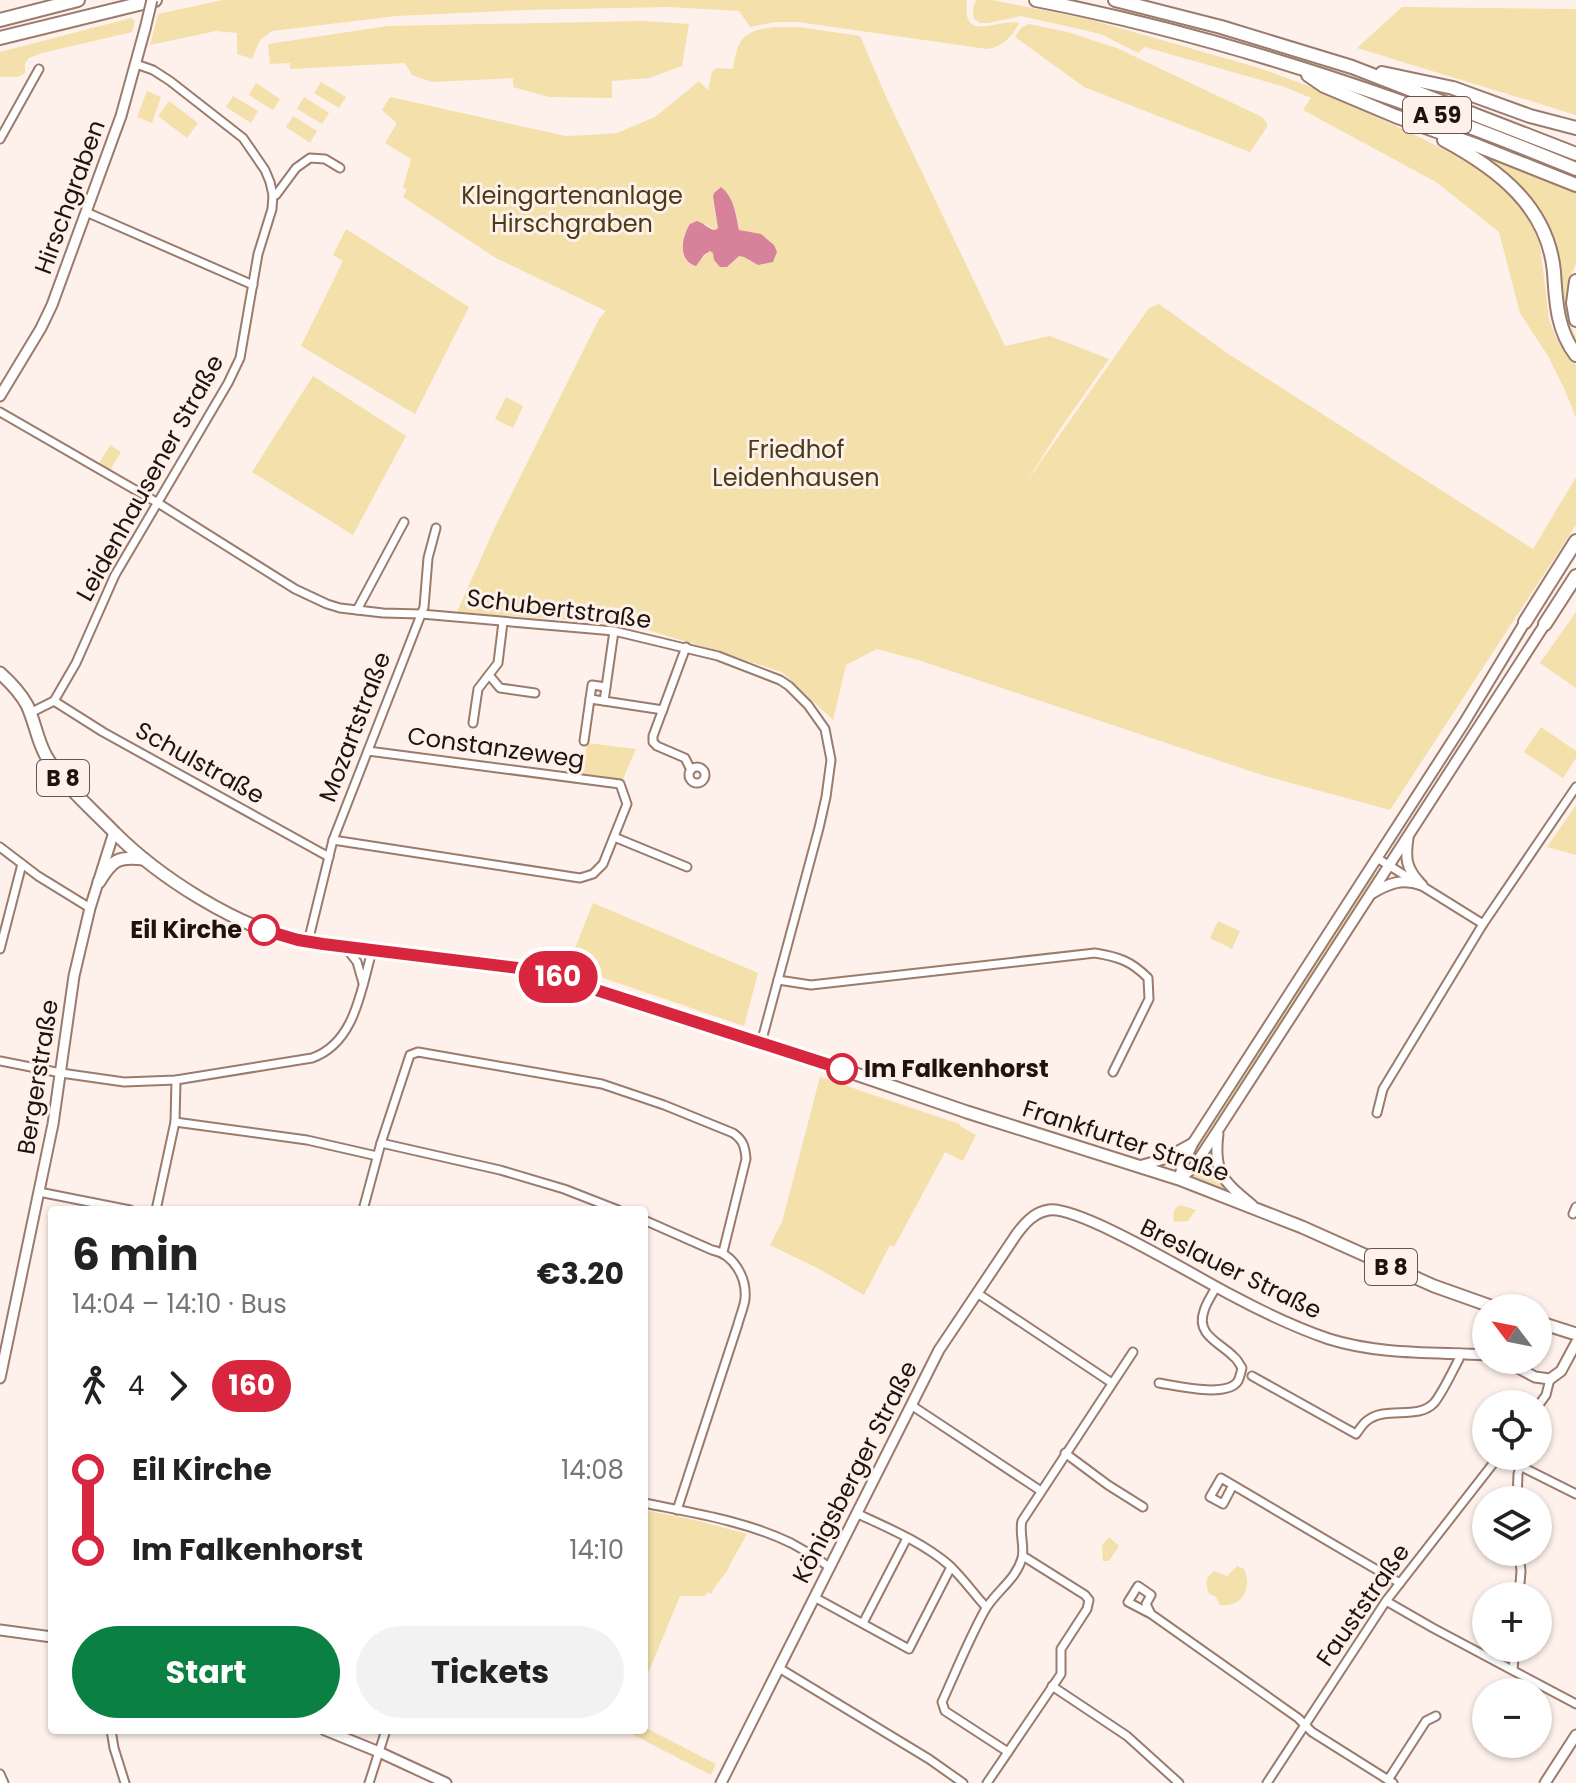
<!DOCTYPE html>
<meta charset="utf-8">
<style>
body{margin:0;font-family:Poppins,sans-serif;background:#f2f2f2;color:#222;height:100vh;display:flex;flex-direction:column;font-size:30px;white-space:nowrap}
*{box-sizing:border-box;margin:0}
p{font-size:26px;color:#767676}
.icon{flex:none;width:44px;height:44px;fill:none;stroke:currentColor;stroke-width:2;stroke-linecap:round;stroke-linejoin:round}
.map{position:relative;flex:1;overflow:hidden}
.sheet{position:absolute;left:48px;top:1206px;width:600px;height:528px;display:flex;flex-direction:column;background:#fff;border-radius:8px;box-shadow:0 2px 6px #0004}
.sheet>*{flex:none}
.badge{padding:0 16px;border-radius:26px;font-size:28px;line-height:52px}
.needle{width:52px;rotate:302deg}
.buttons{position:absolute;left:1472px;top:1294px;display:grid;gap:16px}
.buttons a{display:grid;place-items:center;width:80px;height:80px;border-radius:50%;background:#fff;box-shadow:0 2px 6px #0004;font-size:40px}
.map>.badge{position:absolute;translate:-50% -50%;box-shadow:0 0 0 4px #fff}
.legs{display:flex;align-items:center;gap:12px;height:88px;padding:0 24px;font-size:26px}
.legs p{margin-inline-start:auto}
.head{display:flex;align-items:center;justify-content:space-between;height:136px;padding:0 24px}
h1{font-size:44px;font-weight:700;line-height:60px}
.primary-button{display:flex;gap:16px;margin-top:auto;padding:16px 24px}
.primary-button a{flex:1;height:92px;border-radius:48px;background:#0b8043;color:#fff;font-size:32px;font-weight:700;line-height:92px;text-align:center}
.primary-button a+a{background:#f2f2f2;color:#222}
ul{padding:0 24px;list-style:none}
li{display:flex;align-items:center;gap:28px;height:80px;font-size:30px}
li i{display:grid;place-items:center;width:12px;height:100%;margin:0 10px;background:currentColor}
li i::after{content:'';width:20px;height:20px;margin:-10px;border:6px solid;border-radius:50%;background:#fff}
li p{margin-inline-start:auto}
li:first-child i{background:linear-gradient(#0000 50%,currentColor 0)}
li:last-child i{background:linear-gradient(currentColor 50%,#0000 0)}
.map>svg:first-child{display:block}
</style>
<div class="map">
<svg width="1576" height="1783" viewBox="0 0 1576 1783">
<rect width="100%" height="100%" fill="#fef0ea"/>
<g fill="#f3e0aa" fill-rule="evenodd">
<path d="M 223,0 L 967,0 C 961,45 998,18 1019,23 C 1012,37 1002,47 987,49 L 798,22 L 775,22 L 750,27 L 739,11 L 669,7 L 524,10 L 396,16 L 272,31 L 260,40 L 252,59 L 237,54 L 237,33 L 216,31 L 150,45 L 158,14 Z"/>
<path d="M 976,0 L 992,0 L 1088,19 L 1259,68 L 1317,89 L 1419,137 L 1454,155 L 1496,180 L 1530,218 L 1540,245 L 1549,319 L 1557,340 L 1576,365 L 1576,418 L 1564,388 L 1548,356 L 1520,313 L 1499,232 L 1436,182 L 1303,110 L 1311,98 L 1285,87 L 1145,47 L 1138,53 L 1101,34 L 1021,16 L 988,23 L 980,23 L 974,19 L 973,9 Z"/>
<path d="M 1402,7 L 1576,9 L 1576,115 L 1357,48 Z"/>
<path d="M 131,18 L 135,21 L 132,32 L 42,53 L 29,58 L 25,63 L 25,73 L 18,77 L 0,77 L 0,52 Z"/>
<path d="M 643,21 L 689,24 L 682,66 L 649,78 L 612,81 L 612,98 L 549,97 L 513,87 L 513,78 L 432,82 L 412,75 L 405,63 L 290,69 L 290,63 L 270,64 L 268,44 L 388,26 Z"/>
<path d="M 1029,24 L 1067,32 L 1117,48 L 1262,117 L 1267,123 L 1267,127 L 1250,152 L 1084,87 L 1015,37 L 1021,28 Z"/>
<path d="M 774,27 L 799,27 L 860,36 L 887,99 L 1005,346 L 1050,336 L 1109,359 L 1058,432 L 1025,484 L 1149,308 L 1159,304 L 1227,353 L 1533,549 L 1576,477 L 1576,525 L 1390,810 L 1262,775 L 918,660 L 877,649 L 846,665 L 833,720 L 782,672 L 704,647 L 631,625 L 457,612 L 495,527 L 599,319 L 606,311 L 496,258 L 403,197 L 407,189 L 403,188 L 411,159 L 385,143 L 397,123 L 382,110 L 390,97 L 565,136 L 591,135 L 617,133 L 655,117 L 699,81 L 708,90 L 712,72 L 716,68 L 733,69 C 738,38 743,31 774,27 ZM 721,187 C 733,197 737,215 739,230 C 756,237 763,229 776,249 L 775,258 L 754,263 L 744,257 L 739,256 L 727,267 L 720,267 L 713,253 L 710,251 L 693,266 L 685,260 L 684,236 L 690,224 L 705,224 L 715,230 L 718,228 L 713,201 L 714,193 Z"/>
<path d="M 321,82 L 346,97 L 339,108 L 314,93 Z"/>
<path d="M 256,83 L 280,99 L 273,110 L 249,95 Z"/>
<path d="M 147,91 L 161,97 L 152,123 L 137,117 Z"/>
<path d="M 233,96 L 258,111 L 251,123 L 226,107 Z"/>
<path d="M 304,97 L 329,113 L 322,124 L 297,109 Z"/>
<path d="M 169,101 L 198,123 L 187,138 L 158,116 Z"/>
<path d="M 293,116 L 317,131 L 310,143 L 286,127 Z"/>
<path d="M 1486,159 L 1497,160 L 1576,192 L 1576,264 L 1568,282 L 1566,302 L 1569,322 L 1576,337 L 1576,349 L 1566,331 L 1554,250 Z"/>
<path d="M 346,229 L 469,307 L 415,414 L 301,346 L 343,261 L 333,255 Z"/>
<path d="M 313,376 L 406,436 L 353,535 L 252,472 Z"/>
<path d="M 506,397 L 523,406 L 513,428 L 495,419 Z"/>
<path d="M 110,445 L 121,452 L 109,472 L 98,465 Z"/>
<path d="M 1576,612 L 1576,688 L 1540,663 Z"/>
<path d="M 1541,727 L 1576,751 L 1576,758 L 1563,778 L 1524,752 Z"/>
<path d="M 587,743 L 636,749 L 622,781 L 582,776 Z"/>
<path d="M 1576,805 L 1576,855 L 1547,847 Z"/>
<path d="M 1373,874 L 1376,876 L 1189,1166 L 1187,1164 Z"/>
<path d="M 593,903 L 758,973 L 744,1026 L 568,966 Z"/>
<path d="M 1218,921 L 1240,931 L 1232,949 L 1210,938 Z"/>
<path d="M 820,1077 L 960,1124 L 960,1126 L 976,1135 L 963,1161 L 945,1152 L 894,1247 L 890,1245 L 864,1295 L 821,1270 L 770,1245 L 782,1222 Z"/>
<path d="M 1210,1149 C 1216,1168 1213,1171 1227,1189 L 1191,1176 Z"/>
<path d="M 1181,1205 L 1196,1210 L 1188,1221 L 1174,1222 C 1173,1214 1172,1209 1181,1205 Z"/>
<path d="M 644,1510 L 695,1520 L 747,1534 L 729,1566 L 729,1568 C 723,1578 716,1583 711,1594 L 708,1592 L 705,1596 L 680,1596 L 644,1683 Z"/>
<path d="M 1109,1537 L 1119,1546 L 1109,1561 L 1103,1561 L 1102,1545 Z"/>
<path d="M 1237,1566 L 1244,1569 C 1253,1588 1242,1608 1220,1605 L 1216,1597 L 1209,1594 C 1206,1583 1204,1579 1214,1571 L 1227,1576 Z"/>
<path d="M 644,1727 L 716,1764 L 711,1775 L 624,1730 L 644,1730 Z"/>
</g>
<path fill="#d7819a" d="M 721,187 C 734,197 736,215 739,230 L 761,234 L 774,245 L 777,252 L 773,262 L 758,265 L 744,257 L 739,256 L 727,267 L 720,267 L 714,260 L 713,253 L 710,251 L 704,255 L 696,266 C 677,261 682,236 690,224 L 697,221 C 704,223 708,229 715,230 L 718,228 L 713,197 L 714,193 Z"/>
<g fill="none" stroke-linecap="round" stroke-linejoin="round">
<g stroke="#9a7b6d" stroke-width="11">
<g id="street">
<path d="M 0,139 L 39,69"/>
<path d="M 273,195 L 276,195 L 296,168 L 310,158 L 325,159 L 340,168"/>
<path d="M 86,212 L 253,285"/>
<path d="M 0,412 L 158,503 L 295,589 L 327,604 L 340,608 L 383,613 L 421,614 L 614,631 L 718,656 L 780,680 L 789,686 L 808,705 L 825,729 L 831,760 L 826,797 L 819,828 L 761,1043"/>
<path d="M 357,610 L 404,522"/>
<path d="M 686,647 L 653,736 L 653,742 L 657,746 L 685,758 L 691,770"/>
<path d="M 489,675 L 500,688 L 535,693"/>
<path d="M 590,699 L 592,685 L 606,687"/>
<path d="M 54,701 L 103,732 L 329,857"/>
<path d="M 604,701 L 663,710"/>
<path d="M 30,713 L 54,701 L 76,663 L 115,575 L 228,383 L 240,358 L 258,254 L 272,209 L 273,195 L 270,182 L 265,170 L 243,138 L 170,81 L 153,70 L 136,64"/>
<path d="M 473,723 L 478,689 L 498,663 L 503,622"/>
<path d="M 584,741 L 590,699 L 604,701 L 614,631"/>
<circle cx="697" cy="775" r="8"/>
<path d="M 614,837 L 687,867"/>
<path d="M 333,840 L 580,878 L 593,874 L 603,864 L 627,804 L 620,784 L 368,751"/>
<path d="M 0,847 L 38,876 L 90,908"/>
<path d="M 1377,858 L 1483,924"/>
<path d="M 308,942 L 333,840 L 424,607 L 428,558 L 436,528"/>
<path d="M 0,949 L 22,864"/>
<path d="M 347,949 L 357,962 L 363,983"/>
<path d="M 778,980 L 811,985 L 1095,953 C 1119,957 1131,961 1148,978 L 1149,999 L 1113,1072"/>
<path d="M 0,1061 L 61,1073 L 124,1082 L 176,1080 L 312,1058 C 355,1043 361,990 372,951"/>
<path d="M 1377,1113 L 1383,1089 L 1483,924 L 1576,787"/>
<path d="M 175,1122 L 307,1140 L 377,1156"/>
<path d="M 381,1143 L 500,1170 L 564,1189 L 618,1210"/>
<path d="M 39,1192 L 130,1210"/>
<path d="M 156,1210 L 175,1122 L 176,1080"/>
<path d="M 363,1210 L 381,1143 L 410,1055 L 418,1052 L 602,1084 L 664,1105 L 733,1133 C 743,1140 745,1146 746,1159 L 723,1252"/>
<path d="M 1573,1214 L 1576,1207"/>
<path d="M 644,1220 L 712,1250 C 734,1254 747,1278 745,1299 C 744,1307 740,1316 738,1324 L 677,1510"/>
<path d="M 977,1293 L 1112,1383"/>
<path d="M 1252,1376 L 1356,1434 C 1360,1429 1363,1423 1368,1420 C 1386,1406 1418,1420 1434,1403 C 1442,1394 1453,1370 1459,1359 L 1459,1353"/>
<path d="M 1159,1383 C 1177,1386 1227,1398 1238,1381 C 1240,1377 1241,1372 1242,1368 C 1240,1365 1237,1359 1234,1357 C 1221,1343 1195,1335 1204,1311 C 1206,1303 1212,1295 1216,1287"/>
<path d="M 911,1405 L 1041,1491"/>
<path d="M 1538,1406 L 1546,1395 L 1550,1379"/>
<path d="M 1065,1453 L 1108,1485 L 1143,1507"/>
<path d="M 1500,1456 L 1576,1494"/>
<path d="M 1233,1485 L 1223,1504 L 1210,1497 L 1221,1478 C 1281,1513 1340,1549 1400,1583"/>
<path d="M 1517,1500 L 1518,1474 L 1520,1466"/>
<path d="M 644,1503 C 693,1513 746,1521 791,1543 C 804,1550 817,1558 829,1567"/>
<path d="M 856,1513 C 888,1528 922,1542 949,1565 C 963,1578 974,1594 986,1607"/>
<path d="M 1519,1596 L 1521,1571 L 1519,1552"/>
<path d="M 814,1597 L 909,1649 L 951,1567"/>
<path d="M 1386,1601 L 1433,1628 L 1576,1704"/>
<path d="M 1151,1614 L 1128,1602 L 1138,1586 L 1151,1595 L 1146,1604 L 1151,1614 L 1298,1718 L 1312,1732 L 1393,1783"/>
<path d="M 863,1623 L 907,1538"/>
<path d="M 779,1668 L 929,1759 L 963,1783"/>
<path d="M 1513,1670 L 1515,1648"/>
<path d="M 1052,1686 L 1127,1736 L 1179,1783"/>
<path d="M 111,1730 L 114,1748 L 125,1783"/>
<path d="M 1008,1752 L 945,1711 L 942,1702 C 956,1671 969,1639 985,1610 C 996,1591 1016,1580 1022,1558 C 1025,1546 1019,1533 1022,1521 L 1133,1352"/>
<path d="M 0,1774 L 4,1783"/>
<path d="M 1388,1780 L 1426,1721 L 1436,1716"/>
<path d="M 369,1783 L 386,1730"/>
<path d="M 987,1783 L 1061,1674 L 1061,1649 L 1087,1609 L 1089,1600 L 1085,1595 L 1023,1556"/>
<path d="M 1267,1783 L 1386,1601 L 1499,1456"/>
</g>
</g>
<g stroke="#9a7b6d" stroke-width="13">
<g id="secondary">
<path d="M 0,396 L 41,328 L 52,305 L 121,116 L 145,29"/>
<path d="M 1408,838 C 1405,858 1406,868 1420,883"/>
<path d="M 1371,894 C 1389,883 1402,878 1422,885"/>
<path d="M 1218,1134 C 1213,1173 1223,1181 1252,1205"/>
<path d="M 1139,1166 L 1164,1159 L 1193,1143"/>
<path d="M 1179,1179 L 1193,1168 L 1218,1130 L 1545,624"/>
<path d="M 1179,1179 L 1183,1164 L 1193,1143 L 1464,723 L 1525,622"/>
<path d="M 1503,1360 L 1535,1377 L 1550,1379 L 1561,1371 L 1576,1343"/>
<path d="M 0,1378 L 53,1124 L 74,976 L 90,908 L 114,832"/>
<path d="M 0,1630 L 52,1637"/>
<path d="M 325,1730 L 379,1752 L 446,1783"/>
<path d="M 721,1783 L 939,1350 L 1016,1235 C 1024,1224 1034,1212 1049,1210 C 1081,1206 1201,1280 1235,1297 C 1265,1313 1297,1328 1329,1339 C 1380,1355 1434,1352 1486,1355"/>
<path d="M 1545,1783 L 1576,1735"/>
</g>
</g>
<g stroke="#9a7b6d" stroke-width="15">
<g id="primary">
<path d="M 0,673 C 10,682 20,692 27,705 C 35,722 37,740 46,756 C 62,784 93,810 115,833 C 160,878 236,926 297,940 C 313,944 330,945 346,947 C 374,951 402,955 430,958 C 470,962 512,963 550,975 L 847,1071 L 967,1112 L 1179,1179 L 1302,1227 L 1434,1286 L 1496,1308"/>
<path d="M 99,882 C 112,860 118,856 144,859"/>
<path d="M 1538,1322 L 1576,1334"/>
</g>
</g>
<g stroke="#9a7b6d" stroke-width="16">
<g id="highway">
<path d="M 1036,0 C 1221,36 1402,97 1576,169"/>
<path d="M 1115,0 L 1221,27 L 1352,67 L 1576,154"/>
<path d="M 0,20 L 78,0"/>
<path d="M 0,38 L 155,0"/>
<path d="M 1382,73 L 1453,88 L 1530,116 L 1576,128"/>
<path d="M 1308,75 L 1324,86 L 1395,116 L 1478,146 L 1576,185"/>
<path d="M 1444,140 C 1498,169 1548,207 1554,272 C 1556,303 1557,330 1576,355"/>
<path d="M 1576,281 L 1573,303 L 1576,320"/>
<path d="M 1525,622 L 1576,541"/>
<path d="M 1545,624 L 1576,576"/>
</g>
</g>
<use href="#street" stroke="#fff" stroke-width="7"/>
<use href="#secondary" stroke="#fff" stroke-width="9"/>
<use href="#primary" stroke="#fff" stroke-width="11"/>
<use href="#highway" stroke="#fff" stroke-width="12"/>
<g stroke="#9a7b6d" stroke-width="13" stroke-linecap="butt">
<path id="secondary-bridge" d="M 145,29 L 152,0"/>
</g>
<use href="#secondary-bridge" stroke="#fff" stroke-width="9"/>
</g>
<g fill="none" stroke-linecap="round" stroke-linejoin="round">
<g stroke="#fff" stroke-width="18">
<path id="line-1" d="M 264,930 L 298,940 L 323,944 L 534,970 L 842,1069"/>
</g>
<use href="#line-1" stroke="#d7263d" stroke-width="12"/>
</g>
<g fill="#fff" stroke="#d7263d" stroke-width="4">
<circle cx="264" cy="930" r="14"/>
<circle cx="842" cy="1069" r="14"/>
</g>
<g text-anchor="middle" stroke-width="6" stroke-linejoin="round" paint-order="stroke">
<g fill="#fef0ea" stroke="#625550" stroke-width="2">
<rect x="1403" y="97" width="68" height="36" rx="6"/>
<rect x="37" y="760" width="52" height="36" rx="6"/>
<rect x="1365" y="1249" width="52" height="36" rx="6"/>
</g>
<g font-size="22" font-weight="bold" fill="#1f130e">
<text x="1437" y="123">A 59</text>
<text x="63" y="786">B 8</text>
<text x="1391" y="1275">B 8</text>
</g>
<g font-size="24" fill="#483c17" stroke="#fef0ea">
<text x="572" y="204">Kleingartenanlage<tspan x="572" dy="28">Hirschgraben</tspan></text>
<text x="796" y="458">Friedhof<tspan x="796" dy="28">Leidenhausen</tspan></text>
</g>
<g font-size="24" fill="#1f130e" stroke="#fef0ea">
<text transform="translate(70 197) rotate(-70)" y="8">Hirschgraben</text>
<text transform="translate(150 478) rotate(-61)" y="8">Leidenhausener Straße</text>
<text transform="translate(559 609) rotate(7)" y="8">Schubertstraße</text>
<text transform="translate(355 727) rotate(-69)" y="8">Mozartstraße</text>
<text transform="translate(496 748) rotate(8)" y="8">Constanzeweg</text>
<text transform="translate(200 763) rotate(29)" y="8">Schulstraße</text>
<text transform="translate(38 1077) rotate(-81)" y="8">Bergerstraße</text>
<text transform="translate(1126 1141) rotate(18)" y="8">Frankfurter Straße</text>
<text transform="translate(1231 1269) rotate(26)" y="8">Breslauer Straße</text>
<text transform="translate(855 1472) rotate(-63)" y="8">Königsberger Straße</text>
<text transform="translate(1363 1605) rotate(-55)" y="8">Fauststraße</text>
</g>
<g font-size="24" font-weight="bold" fill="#1f130e" stroke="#fef0ea" text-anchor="end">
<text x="242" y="938">Eil Kirche</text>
<text x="864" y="1077" text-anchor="start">Im Falkenhorst</text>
</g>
</g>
</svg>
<div class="buttons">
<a><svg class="needle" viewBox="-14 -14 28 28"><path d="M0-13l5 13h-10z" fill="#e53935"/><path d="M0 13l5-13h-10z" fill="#767676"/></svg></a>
<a><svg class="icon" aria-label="locate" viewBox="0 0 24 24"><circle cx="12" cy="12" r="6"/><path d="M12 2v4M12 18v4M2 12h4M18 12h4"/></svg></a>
<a><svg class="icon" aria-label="layers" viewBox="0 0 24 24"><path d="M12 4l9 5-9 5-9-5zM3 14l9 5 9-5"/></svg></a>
<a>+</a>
<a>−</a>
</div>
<b class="badge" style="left:558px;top:977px;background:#d7263d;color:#fff">160</b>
<section class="sheet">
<div class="head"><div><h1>6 min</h1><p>14:04 – 14:10 · Bus</p></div><b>€3.20</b></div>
<div class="legs"><svg class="icon" aria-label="walk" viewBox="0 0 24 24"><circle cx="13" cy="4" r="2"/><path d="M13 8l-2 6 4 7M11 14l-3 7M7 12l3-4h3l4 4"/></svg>4<svg class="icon" aria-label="forward" viewBox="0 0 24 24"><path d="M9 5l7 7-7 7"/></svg><b class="badge" style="background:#d7263d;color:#fff">160</b></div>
<ul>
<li><i style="color:#d7263d"></i><b>Eil Kirche</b><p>14:08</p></li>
<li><i style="color:#d7263d"></i><b>Im Falkenhorst</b><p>14:10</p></li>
</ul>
<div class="primary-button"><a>Start</a><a>Tickets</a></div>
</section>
</div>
